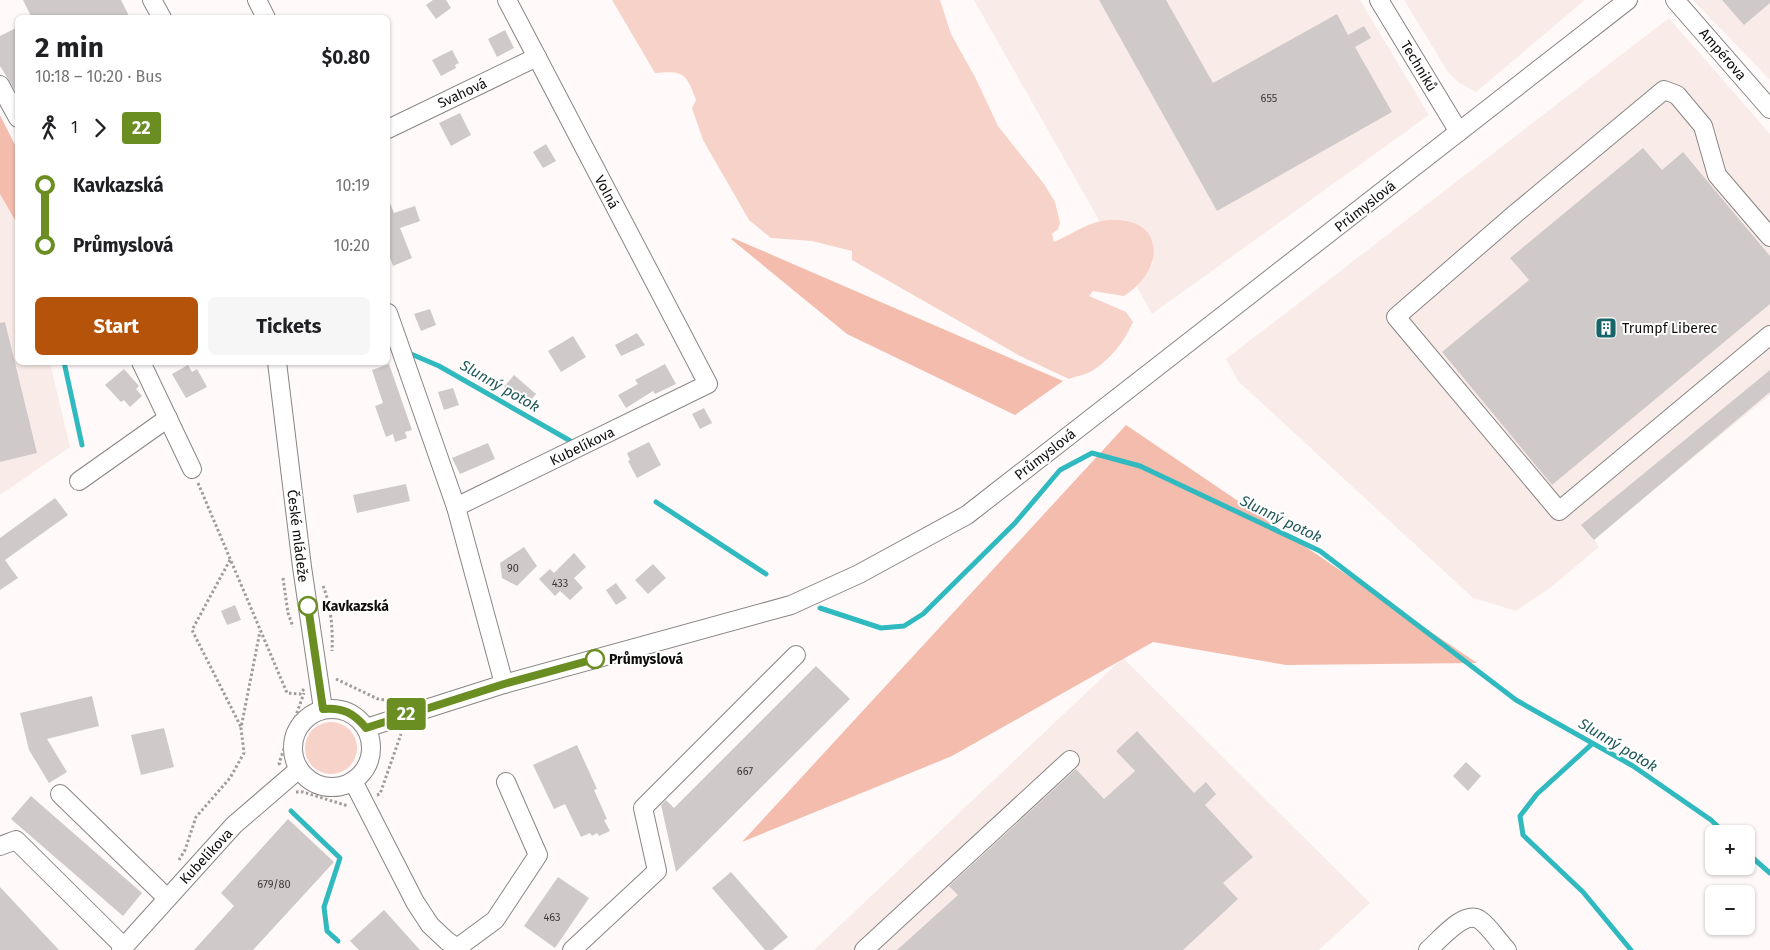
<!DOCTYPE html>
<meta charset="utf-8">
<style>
body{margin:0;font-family:"Fira Sans",sans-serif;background:#f6f6f6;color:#202124;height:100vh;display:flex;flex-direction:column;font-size:19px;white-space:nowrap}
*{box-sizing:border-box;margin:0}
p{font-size:16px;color:#757577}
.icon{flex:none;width:28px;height:28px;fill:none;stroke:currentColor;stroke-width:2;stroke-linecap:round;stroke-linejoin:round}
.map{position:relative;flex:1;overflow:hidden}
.details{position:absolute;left:15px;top:15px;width:375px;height:350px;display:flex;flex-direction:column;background:#fff;border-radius:8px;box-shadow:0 1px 4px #0004}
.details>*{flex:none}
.badge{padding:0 10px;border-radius:4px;font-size:18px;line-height:32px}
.tools{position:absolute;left:1705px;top:825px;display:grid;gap:10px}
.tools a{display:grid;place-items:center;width:50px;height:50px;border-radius:8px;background:#fff;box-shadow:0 1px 4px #0004;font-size:25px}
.map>.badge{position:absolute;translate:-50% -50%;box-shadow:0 0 0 2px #fff}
.legs{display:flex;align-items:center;gap:8px;height:55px;padding:0 20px;font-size:16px}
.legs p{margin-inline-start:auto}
.headline{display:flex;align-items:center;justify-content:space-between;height:85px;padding:0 20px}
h1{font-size:28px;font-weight:700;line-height:38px}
.button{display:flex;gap:10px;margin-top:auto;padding:10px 20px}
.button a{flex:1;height:58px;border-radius:8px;background:#b45309;color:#fff;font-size:20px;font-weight:700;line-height:58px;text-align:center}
.button a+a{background:#f6f6f6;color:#202124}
ul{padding:0 20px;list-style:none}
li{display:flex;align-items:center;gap:18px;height:60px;font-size:19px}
li i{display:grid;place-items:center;width:8px;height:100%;margin:0 6px;background:currentColor}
li i::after{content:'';width:12px;height:12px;margin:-6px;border:4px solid;border-radius:50%;background:#fff}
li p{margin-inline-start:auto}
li:first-child i{background:linear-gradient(#0000 50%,currentColor 0)}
li:last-child i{background:linear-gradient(currentColor 50%,#0000 0)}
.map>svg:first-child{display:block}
</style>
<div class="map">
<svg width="1770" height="950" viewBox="0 0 1770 950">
<rect width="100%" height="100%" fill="#fffaf9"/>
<g fill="#f9ece8">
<path d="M 974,0 L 1360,0 L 1429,115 L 1152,314 L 1137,287 L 1153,263 L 1106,220 L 1100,222 Z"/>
<path d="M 1404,0 L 1585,0 L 1476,92 L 1459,83 L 1448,72 Z"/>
<path d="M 1693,0 L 1770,0 L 1770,80 Z"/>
<path d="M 1669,18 L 1770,134 L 1770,395 L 1594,539 L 1599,547 L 1551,587 L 1516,611 L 1473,598 L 1238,381 L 1226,359 Z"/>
<path d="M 0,194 L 17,226 L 18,362 L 50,363 L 70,447 L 0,495 Z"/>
<path d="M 1123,658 L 1370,903 L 1319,950 L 814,950 Z"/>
</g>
<g fill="#f7d2c8">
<path d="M 612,0 L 940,0 L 951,34 L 975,77 L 998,126 L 1044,184 L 1055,202 L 1060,223 L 1058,229 L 1052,234 L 1054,242 C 1071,235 1089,221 1108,220 C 1166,216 1166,270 1124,296 L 1093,291 L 1089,296 L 1126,312 L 1133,322 C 1124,342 1111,359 1092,371 C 1085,375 1076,376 1069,379 L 1020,356 L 852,260 L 852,251 L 812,241 L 771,238 L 749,220 L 703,140 L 692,108 L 696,100 C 686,72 683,71 655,73 Z"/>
<circle cx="331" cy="748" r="26"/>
</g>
<g fill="#f3bcad">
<path d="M 0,115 L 17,149 L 17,224 L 0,194 Z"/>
<path d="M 733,238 L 1063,381 L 1015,415 L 847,334 L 731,239 Z"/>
<path d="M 1126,425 L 1477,663 L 1286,665 L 1153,642 L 952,756 L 742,842 Z"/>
</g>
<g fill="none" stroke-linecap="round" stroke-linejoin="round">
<g stroke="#30bac0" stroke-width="5">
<path d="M 411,354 L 439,366 L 574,443"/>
<path d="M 64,362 L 82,445"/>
<path d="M 656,502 L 766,574"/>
<path d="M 820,608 L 881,628 L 904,626 L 923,614 L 1015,523 L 1060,470 L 1092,453 L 1140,466 L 1320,551 L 1516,700 L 1633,766 L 1711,820 L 1726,834"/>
<path d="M 1592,744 L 1537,794 L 1520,816 L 1523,835 L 1583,892 L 1631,950"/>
<path d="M 291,811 L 340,858 L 324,907 L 327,931 L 338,941"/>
<path d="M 1746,852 L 1770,873"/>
</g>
</g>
<g fill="#cfcac9">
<path d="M 23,0 L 121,0 L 130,18 L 32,18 Z"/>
<path d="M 433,0 L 446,0 L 451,8 L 436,19 L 426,5 Z"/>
<path d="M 1099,0 L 1166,0 L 1213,83 L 1337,14 L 1348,35 L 1364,26 L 1371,38 L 1355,47 L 1392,112 L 1217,211 Z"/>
<path d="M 1722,0 L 1770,0 L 1770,3 L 1744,25 Z"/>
<path d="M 18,27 L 18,95 L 0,66 L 0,36 Z"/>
<path d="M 505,30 L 514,48 L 497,57 L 488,39 Z"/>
<path d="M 452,50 L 459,63 L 455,65 L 456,68 L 441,76 L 432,60 Z"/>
<path d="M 460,113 L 471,135 L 451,146 L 439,123 Z"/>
<path d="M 546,144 L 556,161 L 543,168 L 533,152 Z"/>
<path d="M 1643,148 L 1662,170 L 1683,152 L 1770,256 L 1770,304 L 1552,485 L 1442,352 L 1529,280 L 1510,258 Z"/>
<path d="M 388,198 L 394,213 L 415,206 L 420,221 L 400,228 L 412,258 L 393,266 L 388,252 Z"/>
<path d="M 430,309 L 436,325 L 421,331 L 414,314 Z"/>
<path d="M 5,322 L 37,453 L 0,462 L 0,323 Z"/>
<path d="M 637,333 L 645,345 L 621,356 L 615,345 Z"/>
<path d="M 573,336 L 586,357 L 561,372 L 548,351 Z"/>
<path d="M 389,364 L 412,430 L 405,432 L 407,438 L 395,442 L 393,434 L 386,437 L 375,406 L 383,403 L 372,370 Z"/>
<path d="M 665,364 L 676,384 L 655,394 L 653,391 L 626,408 L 618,395 L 638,384 L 635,380 Z"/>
<path d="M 188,365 L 192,372 L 197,369 L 207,387 L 186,398 L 172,374 Z"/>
<path d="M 124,369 L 139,386 L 136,389 L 142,396 L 130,407 L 124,400 L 121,402 L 105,385 Z"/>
<path d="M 1770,370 L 1770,392 L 1594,540 L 1581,525 Z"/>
<path d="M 514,375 L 536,394 L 526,406 L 504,387 Z"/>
<path d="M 453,388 L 459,405 L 444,410 L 438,392 Z"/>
<path d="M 704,408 L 712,423 L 700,429 L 692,414 Z"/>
<path d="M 649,442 L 661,465 L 637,478 L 628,461 L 630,460 L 627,453 Z"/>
<path d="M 488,443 L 495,459 L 460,474 L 452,458 Z"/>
<path d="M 406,484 L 410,501 L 357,513 L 353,495 Z"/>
<path d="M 55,498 L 68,515 L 5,560 L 18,578 L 0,590 L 0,538 Z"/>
<path d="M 524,547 L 537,566 L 517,586 L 502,578 L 500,563 Z"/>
<path d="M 574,553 L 586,567 L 574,578 L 583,588 L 570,600 L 560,591 L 555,596 L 539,579 L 550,569 L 554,573 Z"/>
<path d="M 653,564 L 666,578 L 648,594 L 635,580 Z"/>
<path d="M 616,583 L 627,598 L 616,605 L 606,590 Z"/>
<path d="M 235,605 L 241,620 L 227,625 L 221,611 Z"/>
<path d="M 816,666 L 850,699 L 676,872 L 661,805 L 666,800 L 674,808 Z"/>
<path d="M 92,696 L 99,726 L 47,739 L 67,772 L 49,783 L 29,750 L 20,713 Z"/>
<path d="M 164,728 L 174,767 L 141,775 L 131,735 Z"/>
<path d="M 1137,731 L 1194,793 L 1206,782 L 1216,794 L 1205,805 L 1253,857 L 1223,883 L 1238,899 L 1183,950 L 897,950 L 958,895 L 949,886 L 1076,769 L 1104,799 L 1135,771 L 1116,751 Z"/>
<path d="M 577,745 L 597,789 L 594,790 L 607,819 L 604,820 L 610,831 L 599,836 L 597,833 L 592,836 L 590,833 L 581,837 L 565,804 L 554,809 L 533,765 Z"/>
<path d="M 1466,762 L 1481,776 L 1468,791 L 1453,776 Z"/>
<path d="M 31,796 L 142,893 L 123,916 L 11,819 Z"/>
<path d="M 288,819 L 334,862 L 253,950 L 194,950 L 234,906 L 221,893 Z"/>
<path d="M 731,872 L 788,937 L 772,950 L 765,950 L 712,888 Z"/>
<path d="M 558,877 L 589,898 L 555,948 L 524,926 Z"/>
<path d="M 0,887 L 59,950 L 0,950 Z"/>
<path d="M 384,910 L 420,950 L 359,950 L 350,941 Z"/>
</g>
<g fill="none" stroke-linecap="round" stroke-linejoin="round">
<g stroke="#898584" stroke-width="20">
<g id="minor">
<path d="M 152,0 L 162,18"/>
<path d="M 257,0 L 266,18"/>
<path d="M 1379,0 L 1459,132"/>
<path d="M 1675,0 L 1770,109"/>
<path d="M 0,85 L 18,118"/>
<path d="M 388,129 L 537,57"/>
<path d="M 1770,237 L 1717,175 L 1703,126 L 1677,95 L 1664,90 L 1515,214 L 1396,317 L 1559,511 L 1770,335"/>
<path d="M 388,313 L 456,507 L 504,684"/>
<path d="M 141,362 L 192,469"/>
<path d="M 277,362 L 302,567 L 323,709"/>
<path d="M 79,481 L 168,418"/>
<path d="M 456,507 L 708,384 L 507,0"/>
<circle cx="332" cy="748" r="39"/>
<path d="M 366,728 L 504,684 L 791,605 L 859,574 L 967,515 L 1628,0"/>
<path d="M 353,781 L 415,902 L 430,925 L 447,941 L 460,950"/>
<path d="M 60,794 L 167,898"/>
<path d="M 0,846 L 16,840 L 124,947"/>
<path d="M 457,948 L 495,920 L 538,855 L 506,782"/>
<path d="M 121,950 L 234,825 L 299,769"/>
<path d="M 572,950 L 657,871 L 643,808 L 796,655"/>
<path d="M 864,950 L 1070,760"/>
<path d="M 1428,950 C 1440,940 1464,909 1480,920 C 1490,927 1498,941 1507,950"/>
</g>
</g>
<g stroke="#a09c9b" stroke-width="3" stroke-dasharray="2.5 2.5" stroke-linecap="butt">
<path d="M 198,483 L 287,693 L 300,694 L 304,689"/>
<path d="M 230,560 L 192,630 L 241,727"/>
<path d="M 283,578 L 288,613 L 293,627"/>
<path d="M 323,586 C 331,605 333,629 332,651"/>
<path d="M 336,679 L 378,699 L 387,700 L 390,705"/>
<path d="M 280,765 L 279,763 L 304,693"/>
<path d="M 296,792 L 303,792 L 348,806"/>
<path d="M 377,795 L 380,794 L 401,734"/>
<path d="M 179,860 L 185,850 L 196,817 L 230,778 L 244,753 L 241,728 L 260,631"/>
</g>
<use href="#minor" stroke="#fff" stroke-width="18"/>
</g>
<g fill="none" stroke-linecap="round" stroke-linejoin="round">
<g stroke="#fff" stroke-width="11">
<path id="line-1" d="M 308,606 L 323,709 C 342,707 354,713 366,728 L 504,684 L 595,659"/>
</g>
<use href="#line-1" stroke="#6b8e23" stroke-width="8"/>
</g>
<defs>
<g id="building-square" transform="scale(1.125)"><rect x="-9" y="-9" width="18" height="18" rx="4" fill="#176569" stroke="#fff"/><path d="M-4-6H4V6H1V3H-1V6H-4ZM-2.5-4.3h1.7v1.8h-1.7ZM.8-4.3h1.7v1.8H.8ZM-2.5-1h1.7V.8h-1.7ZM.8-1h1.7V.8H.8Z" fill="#fff"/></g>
</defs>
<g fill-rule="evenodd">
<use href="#building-square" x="1606" y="328"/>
</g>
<g fill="#fff" stroke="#6b8e23" stroke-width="2.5">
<circle cx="308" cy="606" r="9"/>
<circle cx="595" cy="659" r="9"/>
</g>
<g text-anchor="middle" stroke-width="4" stroke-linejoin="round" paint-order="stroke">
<g font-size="11" fill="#3e3c3b">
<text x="1269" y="102">655</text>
<text x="513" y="572">90</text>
<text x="560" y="587">433</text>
<text x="745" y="775">667</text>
<text x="274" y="888">679/80</text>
<text x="552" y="921">463</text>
</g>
<g font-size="14" fill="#0e0d0c" stroke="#fff">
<text transform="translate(1723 54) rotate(49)" y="5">Ampérova</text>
<text transform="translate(1419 66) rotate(59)" y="5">Techniků</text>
<text transform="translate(462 93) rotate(-25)" y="5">Svahová</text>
<text transform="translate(607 192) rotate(62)" y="5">Volná</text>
<text transform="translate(1365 206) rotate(-38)" y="5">Průmyslová</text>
<text transform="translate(582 446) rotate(-26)" y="5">Kubelíkova</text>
<text transform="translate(1045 454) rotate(-38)" y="5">Průmyslová</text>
<text transform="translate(298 536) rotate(83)" y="5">České mládeže</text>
<text transform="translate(206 856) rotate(-47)" y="5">Kubelíkova</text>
</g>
<g font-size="14" fill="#0e0d0c" stroke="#fff" text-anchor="start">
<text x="1622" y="333">Trumpf Liberec</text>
</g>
<g font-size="14" font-weight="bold" fill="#0e0d0c" stroke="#fff" text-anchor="start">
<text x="322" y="611">Kavkazská</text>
<text x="609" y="664">Průmyslová</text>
</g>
<g font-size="15" font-style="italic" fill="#1f5658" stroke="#fff">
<text transform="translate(500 386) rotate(30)" y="5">Slunný potok</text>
<text transform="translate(1281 519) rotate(26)" y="5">Slunný potok</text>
<text transform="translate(1618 745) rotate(31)" y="5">Slunný potok</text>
</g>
</g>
</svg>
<div class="tools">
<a>+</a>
<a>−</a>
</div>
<b class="badge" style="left:406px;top:714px;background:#6b8e23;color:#fff">22</b>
<section class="details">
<div class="headline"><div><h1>2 min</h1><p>10:18 – 10:20 · Bus</p></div><b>$0.80</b></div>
<div class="legs"><svg class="icon" aria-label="walk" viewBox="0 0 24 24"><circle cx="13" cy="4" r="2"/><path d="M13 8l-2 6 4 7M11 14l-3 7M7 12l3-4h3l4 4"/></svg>1<svg class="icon" aria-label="forward" viewBox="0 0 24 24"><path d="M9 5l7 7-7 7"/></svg><b class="badge" style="background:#6b8e23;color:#fff">22</b></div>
<ul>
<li><i style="color:#6b8e23"></i><b>Kavkazská</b><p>10:19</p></li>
<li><i style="color:#6b8e23"></i><b>Průmyslová</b><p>10:20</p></li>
</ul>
<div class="button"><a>Start</a><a>Tickets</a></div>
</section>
</div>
